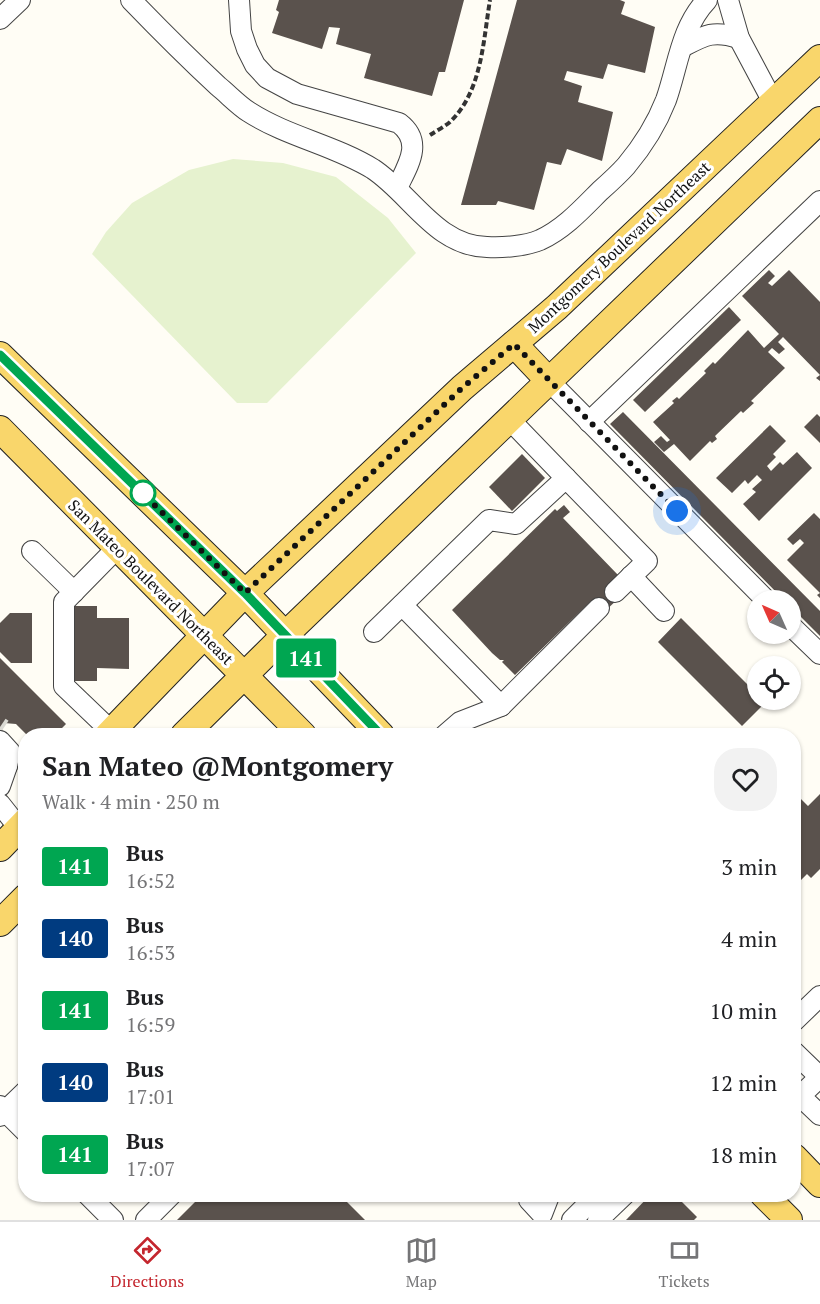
<!DOCTYPE html>
<meta charset="utf-8">
<style>
body{margin:0;font-family:"PT Serif",serif;background:#f2f2f2;color:#202124;height:100vh;display:flex;flex-direction:column;font-size:22px;white-space:nowrap}
*{box-sizing:border-box;margin:0}
p{font-size:20px;color:#757577}
.icon{flex:none;width:33px;height:33px;fill:none;stroke:currentColor;stroke-width:2;stroke-linecap:round;stroke-linejoin:round}
.map{position:relative;flex:1;overflow:hidden}
.panel{position:absolute;left:18px;top:728px;width:783px;height:474px;display:flex;flex-direction:column;background:#fff;border-radius:24px;box-shadow:0 2px 4px #0004}
.panel>*{flex:none}
.badge{padding:0 12px;border-radius:4px;font-size:21px;line-height:39px}
.needle{width:39px;rotate:315deg}
.controls{position:absolute;left:747px;top:590px;display:grid;gap:12px}
.controls a{display:grid;place-items:center;width:54px;height:54px;border-radius:50%;background:#fff;box-shadow:0 2px 4px #0004;font-size:30px}
.you{position:absolute;width:30px;height:30px;margin:-15px;border:4px solid #fff;border-radius:50%;background:#1a73e8;box-shadow:0 0 0 9px #1a73e833}
.map>.badge{position:absolute;translate:-50% -50%;box-shadow:0 0 0 3px #fff}
.round{display:grid;place-items:center;flex:none;width:63px;height:63px;border-radius:24px;background:#f2f2f2}
.headline{display:flex;align-items:center;justify-content:space-between;height:102px;padding:0 24px}
h1{font-size:28px;font-weight:600;line-height:45px}
ul{padding:0;list-style:none}
li{display:flex;align-items:center;gap:18px;height:72px;padding:0 24px}
li div{flex:1}
li b{display:block;font-size:22px}
li em{font-style:normal}
li .badge{min-width:66px;font-weight:700;text-align:center}
.tabs{display:flex;justify-content:space-around;align-items:center;height:84px;border-top:2px solid #e0e0e0;background:#fff;font-size:16px;color:#757577}
.tabs a{display:grid;justify-items:center;gap:3px}
.tabs .current{color:#c4262e}
.map>svg:first-child{display:block}
</style>
<div class="map">
<svg width="820" height="1220" viewBox="0 0 820 1220">
<rect width="100%" height="100%" fill="#fffdf5"/>
<path fill="#e6f2cf" d="M 233,159 L 283,163 L 336,177 L 388,218 L 416,253 L 267,403 L 237,403 L 92,254 L 106,232 L 132,203 L 189,170 Z"/>
<g fill="#5a524d">
<path d="M 279,0 L 464,0 L 445,72 L 439,72 L 432,96 L 364,78 L 371,54 L 336,44 L 340,28 L 329,27 L 322,49 L 272,33 L 279,12 L 276,10 Z"/>
<path d="M 517,0 L 620,0 L 625,2 L 621,14 L 655,27 L 645,73 L 608,64 L 603,79 L 567,71 L 564,80 L 582,86 L 578,102 L 613,112 L 602,161 L 567,149 L 561,165 L 547,162 L 534,210 L 498,201 L 496,205 L 461,205 Z"/>
<path d="M 769,270 L 775,276 L 768,283 L 772,286 L 789,270 L 820,302 L 820,381 L 816,378 L 820,375 L 783,337 L 778,342 L 785,349 L 779,354 L 772,348 L 768,352 L 785,368 L 751,401 L 754,403 L 743,413 L 741,411 L 715,436 L 717,439 L 712,443 L 710,441 L 690,461 L 674,444 L 664,452 L 654,442 L 661,436 L 667,442 L 670,440 L 653,422 L 674,403 L 672,401 L 677,397 L 679,399 L 706,373 L 704,371 L 713,362 L 715,364 L 748,330 L 764,348 L 779,334 L 742,296 Z"/>
<path d="M 729,307 L 741,320 L 645,412 L 633,400 Z"/>
<path d="M 623,412 L 820,611 L 820,636 L 790,606 L 790,600 L 784,600 L 610,424 Z"/>
<path d="M 817,414 L 820,417 L 820,443 L 804,427 Z"/>
<path d="M 770,425 L 786,441 L 773,454 L 776,457 L 767,466 L 771,471 L 780,462 L 783,465 L 797,452 L 812,468 L 759,521 L 743,504 L 756,492 L 752,489 L 762,480 L 757,475 L 748,484 L 745,480 L 732,493 L 716,478 Z"/>
<path d="M 522,454 L 545,478 L 512,511 L 489,487 Z"/>
<path d="M 564,505 L 570,512 L 563,518 L 618,575 L 608,585 L 620,597 L 603,613 L 591,601 L 515,675 L 502,662 L 504,660 L 500,660 L 492,653 L 452,610 L 555,509 L 557,511 Z"/>
<path d="M 814,513 L 820,519 L 820,598 L 817,595 L 820,593 L 787,560 L 804,543 L 800,539 L 793,545 L 787,539 Z"/>
<path d="M 74,606 L 97,606 L 97,618 L 129,618 L 129,669 L 97,668 L 97,681 L 73,681 Z"/>
<path d="M 10,613 L 32,613 L 32,663 L 11,663 L 0,652 L 0,623 Z"/>
<path d="M 681,618 L 758,695 L 758,699 L 761,699 L 765,703 L 742,726 L 658,642 Z"/>
<path d="M 0,658 L 66,724 L 55,735 L 27,735 L 16,724 L 4,723 L 0,737 Z"/>
<path d="M 794,792 L 808,806 L 820,794 L 820,869 L 811,878 L 807,874 L 794,887 Z"/>
<path d="M 203,1194 L 339,1194 L 365,1220 L 177,1220 Z"/>
<path d="M 651,1194 L 674,1194 L 697,1217 L 694,1220 L 626,1220 Z"/>
</g>
<g fill="none" stroke-linecap="round" stroke-linejoin="round">
<path stroke="#dbdad3" stroke-width="20" stroke-dasharray="20 10" stroke-linecap="butt" d="M 0,727 L 3,729"/>
<g stroke="#444" stroke-width="22">
<g id="minor">
<path d="M 131,0 C 159,29 188,58 218,86 C 228,94 238,105 249,112 C 288,137 334,145 373,169 C 411,194 436,246 487,247 C 502,248 526,246 540,240 C 564,229 582,209 600,191 C 609,183 618,175 626,166 C 642,147 657,123 666,100 C 678,66 681,27 707,0"/>
<path d="M 239,0 L 241,31 L 247,49 L 255,65 L 267,78 L 297,94 L 399,123 C 424,142 408,165 397,188"/>
<path d="M 728,0 L 739,38 L 773,102"/>
<path d="M 0,19 L 20,0"/>
<path d="M 682,47 C 705,35 713,30 739,38"/>
<path d="M 549,381 L 766,600"/>
<path d="M 509,419 L 566,478"/>
<path d="M 589,422 L 820,201"/>
<path d="M 32,551 L 74,592"/>
<path d="M 631,576 L 664,611"/>
<path d="M 402,605 L 501,706"/>
<path d="M 790,625 L 820,654"/>
<path d="M 374,632 L 489,520 L 516,524 L 566,478 L 647,561 L 615,592"/>
<path d="M 111,731 L 64,686 L 64,602 L 117,548"/>
<path d="M 445,735 L 460,722 L 501,706 L 599,608"/>
<path d="M 0,741 L 10,752 L 7,766"/>
<path d="M 0,759 L 7,766 L 0,786"/>
<path d="M 0,804 L 19,828"/>
<path d="M 794,1021 L 820,996"/>
<path d="M 794,1052 L 820,1077"/>
<path d="M 819,1078 L 800,1096 L 820,1115"/>
<path d="M 0,1106 L 26,1132"/>
<path d="M 0,1116 L 26,1091"/>
<path d="M 87,1194 L 113,1220"/>
<path d="M 529,1200 L 542,1214 L 549,1196 L 548,1194"/>
<path d="M 146,1220 L 172,1194"/>
<path d="M 572,1220 L 598,1194"/>
<path d="M 598,1220 L 625,1194"/>
</g>
</g>
<g stroke="#222" stroke-width="28">
<g id="major">
<path d="M 514,344 L 549,381"/>
<path d="M 0,355 L 245,593 L 381,735"/>
<path d="M 0,429 L 303,735"/>
<path d="M 108,735 L 245,593 L 462,388 L 557,307 L 820,58"/>
<path d="M 184,735 L 284,636 L 820,120"/>
<path d="M 0,848 L 26,821"/>
<path d="M 0,923 L 26,897"/>
<path d="M 794,1157 L 820,1184"/>
<path d="M 763,1194 L 789,1220"/>
</g>
</g>
<path stroke="#333" stroke-width="4" stroke-dasharray="6 3" stroke-linecap="butt" d="M 430,135 C 436,131 444,127 450,122 C 482,91 483,42 490,0"/>
<use href="#minor" stroke="#fff" stroke-width="20"/>
<use href="#major" stroke="#f9d66b" stroke-width="26"/>
</g>
<g fill="none" stroke-linecap="round" stroke-linejoin="round">
<g stroke="#fff" stroke-width="14">
<path id="line" d="M 0,355 L 245,593 L 381,735"/>
</g>
<use href="#line" stroke="#00a651" stroke-width="9"/>
<path stroke="#111" stroke-width="6" stroke-dasharray="0 10.8" d="M 143,493 L 141,492 L 245,593 L 462,388 L 514,344 L 677,511"/>
</g>
<circle fill="#fff" stroke="#00a651" stroke-width="3" cx="143" cy="493" r="12"/>
<g text-anchor="middle" stroke-width="6" stroke-linejoin="round" paint-order="stroke">
<g font-size="16" fill="#111" stroke="#fff">
<text transform="translate(619 247) rotate(-43)" y="6">Montgomery Boulevard Northeast</text>
<text transform="translate(151 582) rotate(45)" y="6">San Mateo Boulevard Northeast</text>
</g>
</g>
</svg>
<div class="controls">
<a><svg class="needle" viewBox="-14 -14 28 28"><path d="M0-13l5 13h-10z" fill="#e53935"/><path d="M0 13l5-13h-10z" fill="#757577"/></svg></a>
<a><svg class="icon" aria-label="locate" viewBox="0 0 24 24"><circle cx="12" cy="12" r="6"/><path d="M12 2v4M12 18v4M2 12h4M18 12h4"/></svg></a>
</div>
<div class="you" style="left:677px;top:511px"></div>
<b class="badge" style="left:306px;top:658px;background:#00a651;color:#fff">141</b>
<section class="panel">
<div class="headline"><div><h1>San Mateo @Montgomery</h1><p>Walk · 4 min · 250 m</p></div><a class="round"><svg class="icon" aria-label="heart" viewBox="0 0 24 24"><path d="M12 20l-8-8c-3-5 5-10 8-4 3-6 11-1 8 4z"/></svg></a></div>
<ul>
<li><span class="badge" style="background:#00a651;color:#fff">141</span><div><b>Bus</b><p>16:52</p></div><em>3 min</em></li>
<li><span class="badge" style="background:#003b80;color:#fff">140</span><div><b>Bus</b><p>16:53</p></div><em>4 min</em></li>
<li><span class="badge" style="background:#00a651;color:#fff">141</span><div><b>Bus</b><p>16:59</p></div><em>10 min</em></li>
<li><span class="badge" style="background:#003b80;color:#fff">140</span><div><b>Bus</b><p>17:01</p></div><em>12 min</em></li>
<li><span class="badge" style="background:#00a651;color:#fff">141</span><div><b>Bus</b><p>17:07</p></div><em>18 min</em></li>
</ul>
</section>
</div>
<nav class="tabs">
<a class="current"><svg class="icon" aria-label="directions" viewBox="0 0 24 24"><path d="M12 3l9 9-9 9-9-9zM9 14v-3h6M13 9l2 2-2 2"/></svg>Directions</a>
<a><svg class="icon" aria-label="map" viewBox="0 0 24 24"><path d="M3 6l6-2 6 2 6-2v14l-6 2-6-2-6 2zM9 4v14M15 6v14"/></svg>Map</a>
<a><svg class="icon" aria-label="tickets" viewBox="0 0 24 24"><path d="M3 7h18v10H3zM15 7v10"/></svg>Tickets</a>
</nav>
